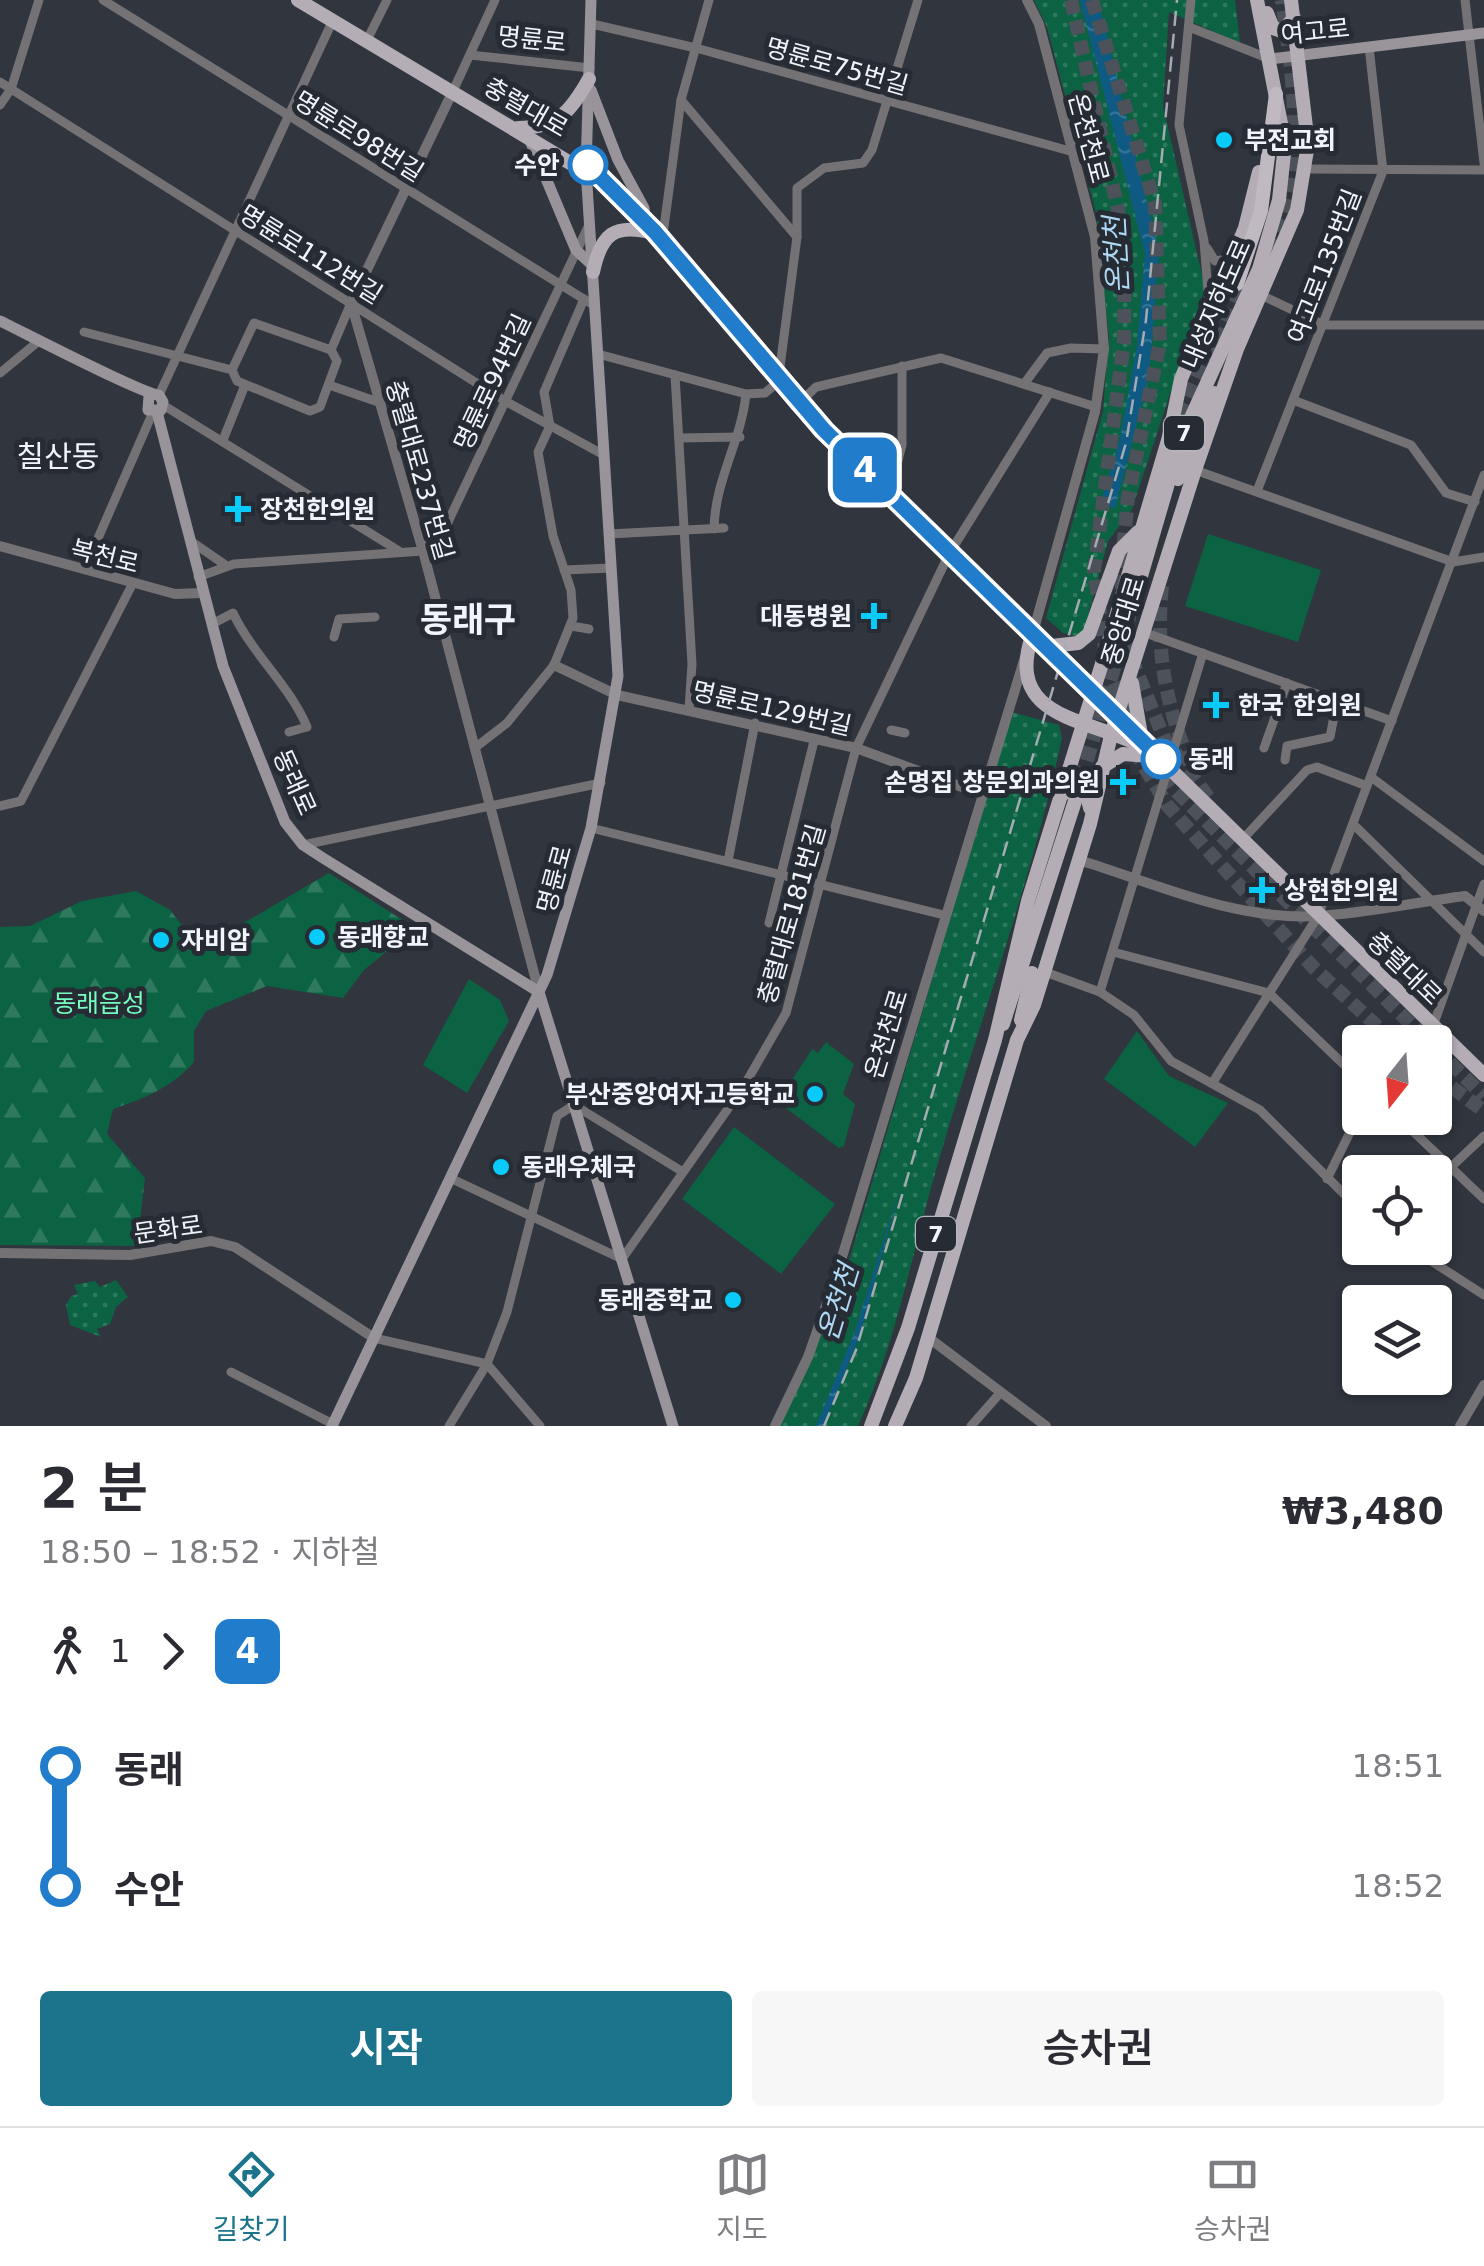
<!DOCTYPE html>
<html lang="ko">
<meta charset="utf-8">
<style>
body{margin:0;font-family:"DejaVu Sans","Noto Sans KR",sans-serif;background:#f7f7f7;color:#2b2b33;height:100vh;display:flex;flex-direction:column;font-size:38px;white-space:nowrap}
*{box-sizing:border-box;margin:0}
p{font-size:32px;color:#7c7c81}
.icon{flex:none;width:55px;height:55px;fill:none;stroke:currentColor;stroke-width:2;stroke-linecap:round;stroke-linejoin:round}
.map{position:relative;height:1426px;overflow:hidden}
.drawer{display:flex;flex-direction:column;background:#fff;flex:1}
.drawer>*{flex:none}
.badge{padding:0 20px;border-radius:15px;font-size:35px;line-height:65px}
.needle{width:65px;rotate:197deg}
.tools{position:absolute;left:1342px;top:1025px;display:grid;gap:20px}
.tools a{display:grid;place-items:center;width:110px;height:110px;border-radius:10px;background:#fff;box-shadow:0 2px 8px #0004;font-size:50px}
.map>.badge{position:absolute;translate:-50% -50%;box-shadow:0 0 0 5px #fff}
.legs{display:flex;align-items:center;gap:15px;height:110px;padding:0 40px;font-size:32px}
.legs p{margin-inline-start:auto}
.summary{display:flex;align-items:center;justify-content:space-between;height:170px;padding:0 40px}
h1{font-size:55px;font-weight:600;line-height:75px}
.action{display:flex;gap:20px;margin-top:auto;padding:20px 40px}
.action a{flex:1;height:115px;border-radius:10px;background:#1b738c;color:#fff;font-size:40px;font-weight:600;line-height:115px;text-align:center}
.action a+a{background:#f7f7f7;color:#2b2b33}
ul{padding:0 40px;list-style:none}
li{display:flex;align-items:center;gap:35px;height:120px;font-size:38px}
li i{display:grid;place-items:center;width:15px;height:100%;margin:0 12px;background:currentColor}
li i::after{content:'';width:25px;height:25px;margin:-12px;border:8px solid;border-radius:50%;background:#fff}
li p{margin-inline-start:auto}
li:first-child i{background:linear-gradient(#0000 50%,currentColor 0)}
li:last-child i{background:linear-gradient(currentColor 50%,#0000 0)}
.tab-bar{display:flex;justify-content:space-around;align-items:center;height:140px;border-top:2px solid #e1e1e2;background:#fff;font-size:28px;color:#7c7c81}
.tab-bar a{display:grid;justify-items:center;gap:5px}
.tab-bar .on{color:#1b738c}
.map>svg:first-child{display:block}
</style>
<div class="map">
<svg width="1484" height="1426" viewBox="0 0 1484 1426">
<defs>
<pattern id="grass-dots" width="8" height="8" patternUnits="userSpaceOnUse" patternTransform="scale(2.5)"><rect width="8" height="8" fill="#0b6343"/><path d="M2 2h.1M6 6h.1" fill="none" stroke="#2f7a5f" stroke-width="1.8" stroke-linecap="round"/></pattern>
<pattern id="forest-firs" width="22" height="20" patternUnits="userSpaceOnUse" patternTransform="scale(2.5)"><rect width="22" height="20" fill="#0b6343"/><path d="M5 1l3.5 6h-7zM16 11l3.5 6h-7z" fill="#2f7a5f"/></pattern>
<pattern id="water-ripples" width="26" height="14" patternUnits="userSpaceOnUse" patternTransform="scale(2.5)"><rect width="26" height="14" fill="#0e5a82"/><path d="M2 4q2-2 4 0t4 0M15 11q2-2 4 0t4 0" fill="none" stroke="#327295"/></pattern>
</defs>
<rect width="100%" height="100%" fill="#30353e"/>
<g fill="url(#grass-dots)">
<path d="M 1034,0 L 1235,0 L 1240,43 L 1169,12 L 1163,106 L 1205,288 L 1132,509 L 1108,541 L 1084,631 L 1076,636 L 1063,633 L 1046,618 L 1103,411 L 1109,338 L 1096,213 L 1047,27 Z"/>
<path d="M 1011,712 L 1059,725 L 1062,738 C 1032,880 981,1017 940,1156 C 913,1247 898,1339 858,1426 L 780,1426 L 842,1284 Z"/>
<path d="M 116,1280 L 128,1297 L 116,1307 L 110,1324 L 97,1329 L 101,1337 L 70,1325 L 66,1305 L 71,1296 L 78,1294 L 74,1285 L 95,1281 L 100,1287 Z"/>
</g>
<path fill="url(#forest-firs)" d="M 329,873 L 415,928 L 364,970 L 343,998 L 267,986 L 206,1011 L 194,1031 L 194,1062 C 171,1088 145,1098 113,1109 L 107,1134 L 145,1178 L 137,1246 L 0,1245 L 0,927 L 30,926 L 82,901 L 136,891 L 170,910 L 200,948 L 230,951 L 242,944 L 242,924 Z"/>
<g fill="#0b6343">
<path d="M 1208,534 L 1321,570 L 1298,642 L 1185,606 Z"/>
<path d="M 469,979 L 500,1000 L 509,1021 L 467,1093 L 423,1065 Z"/>
<path d="M 1137,1031 L 1169,1076 L 1228,1103 L 1195,1147 L 1104,1079 Z"/>
<path d="M 826,1042 L 854,1064 L 843,1094 L 855,1104 L 844,1146 L 839,1148 L 778,1102 L 812,1049 L 818,1053 Z"/>
<path d="M 734,1127 L 835,1204 L 781,1274 L 682,1199 Z"/>
</g>
<g fill="url(#water-ripples)">
<path d="M 1080,0 L 1098,0 L 1159,252 L 1149,377 L 1115,508 L 1100,504 L 1120,439 L 1137,346 L 1145,254 Z"/>
<path d="M 900,1188 L 860,1335 L 823,1426 L 816,1426 L 854,1334 Z"/>
</g>
<g fill="none" stroke-linecap="round" stroke-linejoin="round">
<path stroke="#4d525a" stroke-width="14" stroke-dasharray="14 7" stroke-linecap="butt" d="M 1075,801 L 1139,583"/>
<g stroke="#4d525a" stroke-width="14" stroke-dasharray="14 7" stroke-linecap="butt">
<path d="M 1071,0 L 1125,241 L 1124,343 L 1094,570 L 1107,663 L 1130,723 L 1175,790 L 1429,1042"/>
<path d="M 1092,0 L 1155,204 L 1160,343 L 1128,497 L 1121,573 L 1126,645 L 1164,738 L 1211,801"/>
<path d="M 1270,252 C 1305,161 1295,93 1282,0"/>
<path d="M 1179,416 L 1237,284"/>
<path d="M 1162,586 C 1155,654 1167,711 1194,773"/>
<path d="M 1134,749 L 1167,805 L 1313,967 L 1394,1042"/>
<path d="M 1435,1048 L 1484,1096"/>
<path d="M 1435,1075 L 1484,1111"/>
</g>
<g stroke="#757276" stroke-width="9">
<path d="M 103,0 L 595,306"/>
<path d="M 1191,0 L 1179,125 L 1204,241 L 1209,304"/>
<path d="M 1465,0 L 1484,163"/>
<path d="M 592,24 L 696,48 L 1070,151"/>
<path d="M 1189,27 L 1270,59"/>
<path d="M 367,40 L 387,0"/>
<path d="M 470,55 L 590,68"/>
<path d="M 0,82 L 505,401 L 604,455"/>
<path d="M 453,91 L 495,0"/>
<path d="M 681,100 L 797,237"/>
<path d="M 0,105 L 11,89 L 39,0"/>
<path d="M 1307,169 L 1484,170"/>
<path d="M 662,242 L 681,100 L 709,0"/>
<path d="M 1207,248 L 1215,261 L 1232,258"/>
<path d="M 1261,295 L 1324,325 L 1484,325"/>
<path d="M 84,332 L 232,370 L 237,381 L 310,411 L 320,407 L 337,361 L 331,350 L 254,323 L 232,370"/>
<path d="M 331,350 L 351,303"/>
<path d="M 598,354 L 746,394 L 765,393 L 778,382 L 797,237 L 797,188 L 824,168 L 863,163 L 872,150 L 918,0"/>
<path d="M 0,373 L 40,340"/>
<path d="M 675,375 L 692,664 L 689,709"/>
<path d="M 1024,384 L 1047,353 L 1071,348 L 1104,349"/>
<path d="M 329,385 L 381,403"/>
<path d="M 159,395 L 333,20"/>
<path d="M 1293,400 L 1411,445 L 1446,493 L 1475,502"/>
<path d="M 163,405 L 399,551"/>
<path d="M 797,405 L 816,387 L 941,358 L 1096,407"/>
<path d="M 679,438 L 740,437"/>
<path d="M 223,440 L 245,385"/>
<path d="M 1195,470 L 1453,562 L 1484,557"/>
<path d="M 1257,491 L 1383,171 L 1369,47"/>
<path d="M 889,496 L 902,445 L 902,366"/>
<path d="M 714,529 C 715,479 741,442 746,394"/>
<path d="M 609,534 L 724,528"/>
<path d="M 192,542 L 224,564"/>
<path d="M 85,568 L 153,412"/>
<path d="M 564,570 L 611,568"/>
<path d="M 198,577 L 234,564 L 423,551 L 447,524 L 588,227"/>
<path d="M 212,624 L 233,613 C 253,655 290,686 307,727 L 289,732"/>
<path d="M 571,626 L 589,629"/>
<path d="M 1143,632 L 1392,721"/>
<path d="M 334,637 L 339,619 L 375,617"/>
<path d="M 891,730 L 905,733"/>
<path d="M 476,747 L 507,723 L 554,665 L 573,618 L 571,590 L 553,536 L 538,452 L 550,426 L 544,392 L 584,299"/>
<path d="M 1264,748 L 1287,683"/>
<path d="M 1285,760 L 1287,746 L 1330,737 L 1337,701"/>
<path d="M 1371,777 L 1484,861"/>
<path d="M 0,806 L 21,801 L 133,583"/>
<path d="M 1353,824 L 1484,952"/>
<path d="M 591,828 L 944,915"/>
<path d="M 1243,839 L 1307,770 L 1317,767 L 1367,786"/>
<path d="M 303,845 L 601,783"/>
<path d="M 728,861 L 755,723"/>
<path d="M 769,923 L 815,737"/>
<path d="M 1113,952 L 1269,993 L 1360,1080"/>
<path d="M 1045,972 L 1100,992 L 1134,1015 L 1171,1061 L 1260,1110 L 1360,1210"/>
<path d="M 1100,992 L 1203,653"/>
<path d="M 1417,1042 L 1433,1026 L 1484,884"/>
<path d="M 1213,1082 L 1318,916 L 1484,475"/>
<path d="M 1399,1118 L 1484,1199"/>
<path d="M 450,1178 L 622,1259 L 744,1086 L 786,1013 L 856,748 L 949,554 L 1050,392"/>
<path d="M 1327,1179 L 1360,1112"/>
<path d="M 1435,1204 L 1451,1167 L 1484,1136"/>
<path d="M 1411,1248 L 1484,1295"/>
<path d="M 374,1338 L 487,1364 L 540,1426"/>
<path d="M 231,1372 L 333,1424"/>
<path d="M 449,1426 L 487,1364 L 507,1312 L 557,1116 L 574,1105 L 683,1172"/>
<path d="M 971,1426 L 1001,1392"/>
</g>
<g stroke="#757276" stroke-width="10">
<path d="M 1027,0 L 1039,24 L 1095,237 L 1104,349 L 1095,412 L 1032,636"/>
<path d="M 453,91 L 351,303 L 423,551 L 539,992"/>
<path d="M 0,546 L 175,594 L 202,593"/>
<path d="M 554,665 L 617,695 L 856,748 L 981,794"/>
<path d="M 1079,860 C 1157,884 1235,921 1319,916 C 1367,913 1417,902 1465,896 L 1484,911"/>
<path d="M 0,1253 L 130,1255 L 211,1241 L 235,1247 L 374,1338"/>
<path d="M 929,1338 L 1046,1426"/>
<path d="M 775,1426 L 808,1357 L 835,1280 L 1025,657"/>
<path d="M 1460,1426 L 1484,1385"/>
</g>
<g stroke="#99939a" stroke-width="11">
<path d="M 1270,59 L 1484,33"/>
<path d="M 591,90 L 618,160 L 644,208 L 646,224"/>
<path d="M 529,138 L 576,250 L 592,265"/>
<path d="M 0,321 C 25,333 144,395 159,395 L 163,402 L 161,410 L 148,410 L 149,396"/>
<path d="M 157,412 L 223,666 L 285,822 L 303,845 L 323,858 L 539,992 L 673,1426"/>
<path d="M 332,1426 L 547,975 L 591,828 L 618,676 L 586,169 L 591,0"/>
</g>
<g stroke="#b4adb6" stroke-width="14">
<path d="M 298,0 L 617,191 L 797,405 L 1484,1075"/>
<path d="M 1267,13 L 1273,28 L 1282,31 L 1294,18"/>
<path d="M 518,128 C 558,128 571,111 589,79"/>
<path d="M 593,272 C 601,234 614,223 653,233"/>
<path d="M 1178,479 L 1214,393"/>
<path d="M 1139,583 L 1180,442 L 1259,269 L 1279,200 L 1285,144 L 1257,0"/>
<path d="M 1032,636 C 1004,720 1089,718 1144,747"/>
<path d="M 1043,647 L 1078,643 L 1089,634 L 1119,551 L 1138,532"/>
<path d="M 1132,683 L 1141,735"/>
<path d="M 1102,767 L 1123,754 L 1151,756"/>
<path d="M 1065,793 L 1071,785 L 1085,786 L 1090,808"/>
<path d="M 1021,1020 L 1032,973"/>
<path d="M 1003,1024 L 1075,801"/>
<path d="M 871,1426 L 908,1328 L 995,1040 L 1028,901 L 1105,654 L 1169,437 L 1181,379 L 1245,228 L 1259,172"/>
<path d="M 895,1426 L 916,1378 L 1017,1040 L 1034,1005 L 1090,824 L 1112,731 L 1195,470 L 1237,349 L 1297,210 L 1308,144 L 1291,0"/>
</g>
<path stroke="#c0b9c2" stroke-width="14" d="M 1237,284 L 1261,211 L 1276,94"/>
<path stroke="#a6abb2" stroke-width="2.5" stroke-dasharray="15 8" stroke-linecap="butt" d="M 824,1426 L 856,1350 L 1126,443 L 1146,320 L 1177,0"/>
</g>
<g fill="none" stroke-linecap="round" stroke-linejoin="round">
<g stroke="#fff" stroke-width="22">
<path id="line-1" d="M 588,165 L 655,232 L 824,430 L 1161,759"/>
</g>
<use href="#line-1" stroke="#217dcb" stroke-width="15"/>
</g>
<g fill="#08cbf9" stroke="#262b34" stroke-width="4">
<circle cx="1224" cy="140" r="10"/>
<path d="M233 494h10v10h10v10h-10v10h-10v-10h-10v-10h10z"/>
<path d="M869 601h10v10h10v10h-10v10h-10v-10h-10v-10h10z"/>
<path d="M1211 690h10v10h10v10h-10v10h-10v-10h-10v-10h10z"/>
<path d="M1118 767h10v10h10v10h-10v10h-10v-10h-10v-10h10z"/>
<path d="M1257 875h10v10h10v10h-10v10h-10v-10h-10v-10h10z"/>
<circle cx="317" cy="937" r="10"/>
<circle cx="161" cy="940" r="10"/>
<circle cx="815" cy="1094" r="10"/>
<circle cx="501" cy="1167" r="10"/>
<circle cx="733" cy="1300" r="10"/>
</g>
<g fill="#fff" stroke="#217dcb" stroke-width="5">
<circle cx="588" cy="165" r="18"/>
<circle cx="1161" cy="759" r="18"/>
</g>
<g text-anchor="middle" stroke-width="10" stroke-linejoin="round" paint-order="stroke">
<g fill="#262b34" stroke="#b4b8bf" stroke-width="2.5">
<rect x="1164" y="416" width="40" height="34" rx="8"/>
<rect x="916" y="1217" width="40" height="34" rx="8"/>
</g>
<g font-size="22" font-weight="bold" fill="#f1f5fb">
<text x="1184" y="441">7</text>
<text x="936" y="1242">7</text>
</g>
<g font-size="25" fill="#f1f5fb" stroke="#262b34">
<text transform="translate(1315 31) rotate(-6)" y="9">여고로</text>
<text transform="translate(532 39) rotate(6)" y="9">명륜로</text>
<text transform="translate(837 66) rotate(16)" y="9">명륜로75번길</text>
<text transform="translate(526 107) rotate(30)" y="9">충렬대로</text>
<text transform="translate(359 136) rotate(32)" y="9">명륜로98번길</text>
<text transform="translate(1089 138) rotate(75)" y="9">온천천로</text>
<text transform="translate(311 254) rotate(32)" y="9">명륜로112번길</text>
<text transform="translate(1324 266) rotate(-69)" y="9">여고로135번길</text>
<text transform="translate(1216 304) rotate(-67)" y="9">내성지하도로</text>
<text transform="translate(492 382) rotate(-65)" y="9">명륜로94번길</text>
<text transform="translate(420 470) rotate(74)" y="9">충렬대로237번길</text>
<text transform="translate(105 556) rotate(14)" y="9">복천로</text>
<text transform="translate(1123 621) rotate(-73)" y="9">중앙대로</text>
<text transform="translate(772 708) rotate(13)" y="9">명륜로129번길</text>
<text transform="translate(295 782) rotate(66)" y="9">동래로</text>
<text transform="translate(554 879) rotate(-75)" y="9">명륜로</text>
<text transform="translate(791 914) rotate(-74)" y="9">충렬대로181번길</text>
<text transform="translate(1405 968) rotate(44)" y="9">충렬대로</text>
<text transform="translate(886 1034) rotate(-73)" y="9">온천천로</text>
<text transform="translate(168 1229) rotate(-8)" y="9">문화로</text>
</g>
<g font-size="25" font-weight="bold" fill="#f1f5fb" stroke="#262b34" text-anchor="start">
<text x="1244" y="149">부전교회</text>
<text x="260" y="518">장천한의원</text>
<text x="852" y="625" text-anchor="end">대동병원</text>
<text x="1238" y="714">한국 한의원</text>
<text x="1100" y="791" text-anchor="end">손명집 창문외과의원</text>
<text x="1284" y="899">상현한의원</text>
<text x="337" y="946">동래향교</text>
<text x="181" y="949">자비암</text>
<text x="795" y="1103" text-anchor="end">부산중앙여자고등학교</text>
<text x="521" y="1176">동래우체국</text>
<text x="713" y="1309" text-anchor="end">동래중학교</text>
</g>
<g font-size="25" font-weight="bold" fill="#f1f5fb" stroke="#262b34" text-anchor="end">
<text x="560" y="174">수안</text>
<text x="1188" y="768" text-anchor="start">동래</text>
</g>
<g font-size="25" fill="#75fdc0" stroke="#262b34">
<text x="99" y="1012">동래읍성</text>
</g>
<g font-size="28" font-style="italic" fill="#aed8f4" stroke="#262b34">
<text transform="translate(1116 255) rotate(-93)" y="10">온천천</text>
<text transform="translate(838 1302) rotate(-73)" y="10">온천천</text>
</g>
<g font-size="30" fill="#f1f5fb" stroke="#262b34">
<text x="58" y="467">칠산동</text>
</g>
<g font-size="35" font-weight="bold" fill="#f1f5fb" stroke="#262b34">
<text x="468" y="632">동래구</text>
</g>
</g>
</svg>
<div class="tools">
<a><svg class="needle" viewBox="-14 -14 28 28"><path d="M0-13l5 13h-10z" fill="#e53935"/><path d="M0 13l5-13h-10z" fill="#7c7c81"/></svg></a>
<a><svg class="icon" aria-label="locate" viewBox="0 0 24 24"><circle cx="12" cy="12" r="6"/><path d="M12 2v4M12 18v4M2 12h4M18 12h4"/></svg></a>
<a><svg class="icon" aria-label="layers" viewBox="0 0 24 24"><path d="M12 4l9 5-9 5-9-5zM3 14l9 5 9-5"/></svg></a>
</div>
<b class="badge" style="left:865px;top:470px;background:#217dcb;color:#fff">4</b>
</div>
<section class="drawer">
<div class="summary"><div><h1>2 분</h1><p>18:50 – 18:52 · 지하철</p></div><b>₩3,480</b></div>
<div class="legs"><svg class="icon" aria-label="walk" viewBox="0 0 24 24"><circle cx="13" cy="4" r="2"/><path d="M13 8l-2 6 4 7M11 14l-3 7M7 12l3-4h3l4 4"/></svg>1<svg class="icon" aria-label="forward" viewBox="0 0 24 24"><path d="M9 5l7 7-7 7"/></svg><b class="badge" style="background:#217dcb;color:#fff">4</b></div>
<ul>
<li><i style="color:#217dcb"></i><b>동래</b><p>18:51</p></li>
<li><i style="color:#217dcb"></i><b>수안</b><p>18:52</p></li>
</ul>
<div class="action"><a>시작</a><a>승차권</a></div>
</section>
<nav class="tab-bar">
<a class="on"><svg class="icon" aria-label="directions" viewBox="0 0 24 24"><path d="M12 3l9 9-9 9-9-9zM9 14v-3h6M13 9l2 2-2 2"/></svg>길찾기</a>
<a><svg class="icon" aria-label="map" viewBox="0 0 24 24"><path d="M3 6l6-2 6 2 6-2v14l-6 2-6-2-6 2zM9 4v14M15 6v14"/></svg>지도</a>
<a><svg class="icon" aria-label="tickets" viewBox="0 0 24 24"><path d="M3 7h18v10H3zM15 7v10"/></svg>승차권</a>
</nav>
